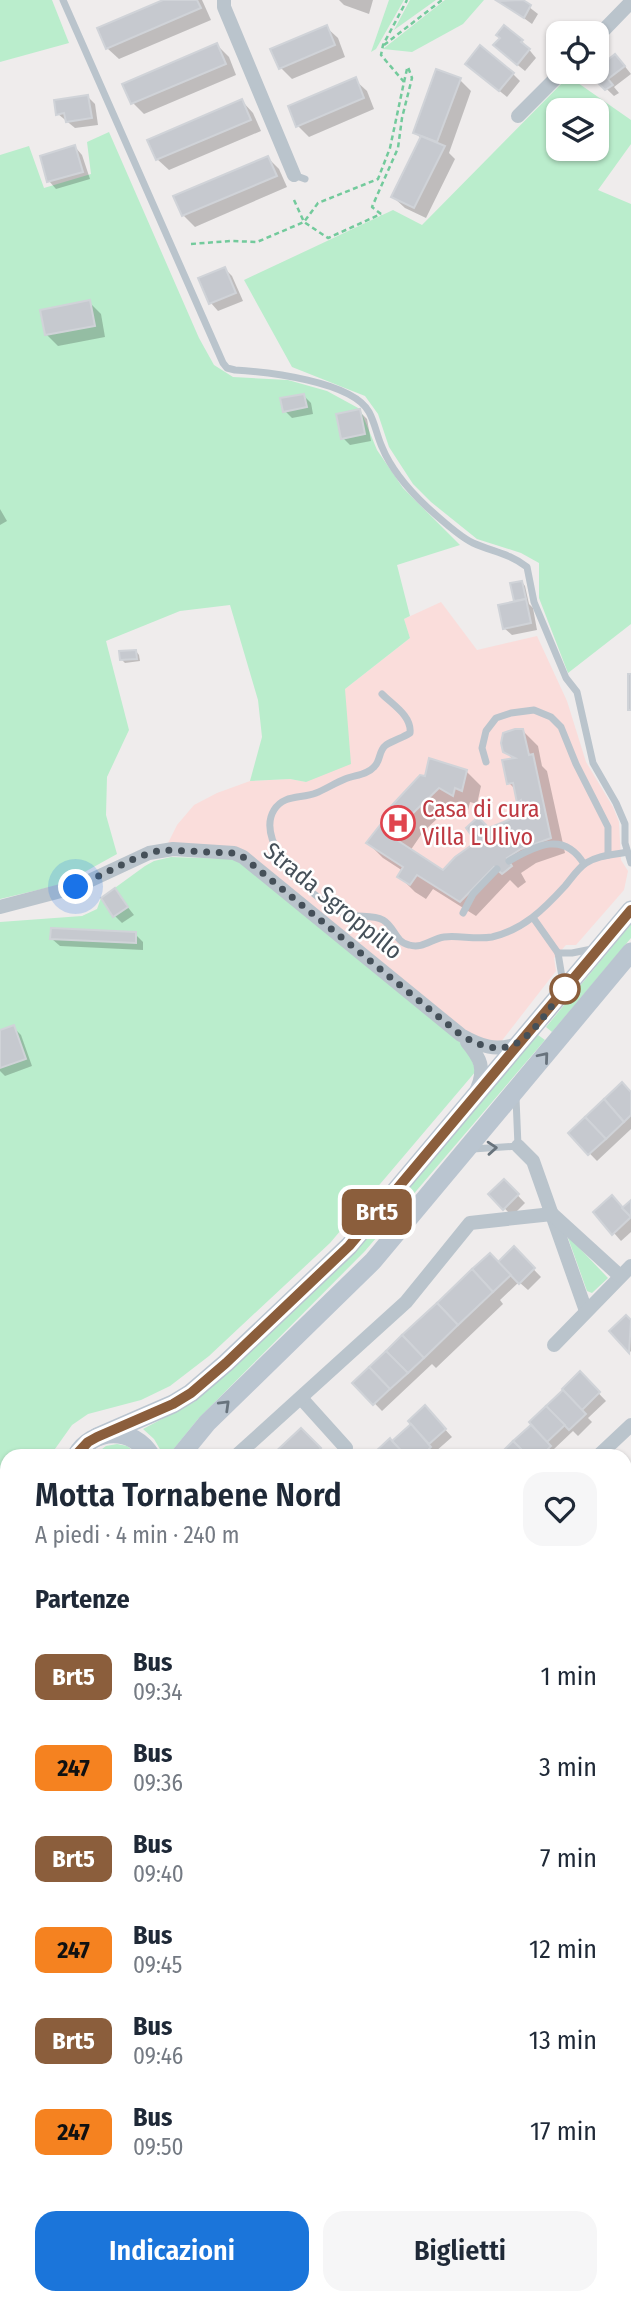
<!DOCTYPE html>
<html lang="it">
<meta charset="utf-8">
<style>
body{margin:0;font-family:"Fira Sans Condensed",sans-serif;background:#f6f6f7;color:#1f2937;height:100vh;display:flex;flex-direction:column;font-size:26px;white-space:nowrap}
*{box-sizing:border-box;margin:0}
p{font-size:23px;color:#747a83}
.icon{flex:none;width:38px;height:38px;fill:none;stroke:currentColor;stroke-width:2;stroke-linecap:round;stroke-linejoin:round}
.map{position:relative;flex:1;overflow:hidden}
.details{position:absolute;left:0px;top:1449px;width:632px;height:856px;display:flex;flex-direction:column;background:#fff;border-radius:21px 21px 0 0;box-shadow:0 2px 5px #0004}
.details>*{flex:none}
.badge{padding:0 14px;border-radius:10px;font-size:24px;line-height:46px}
.tools{position:absolute;left:546px;top:21px;display:grid;gap:14px}
.tools a{display:grid;place-items:center;width:63px;height:63px;border-radius:14px;background:#fff;box-shadow:0 2px 5px #0004;font-size:35px}
.you{position:absolute;width:35px;height:35px;margin:-18px;border:5px solid #fff;border-radius:50%;background:#1a73e8;box-shadow:0 0 0 10px #1a73e833}
.map>.badge{position:absolute;translate:-50% -50%;box-shadow:0 0 0 4px #fff}
h2{padding:0 35px;font-size:26px;line-height:63px}
.round{display:grid;place-items:center;flex:none;width:74px;height:74px;border-radius:21px;background:#f6f6f7}
.head{display:flex;align-items:center;justify-content:space-between;height:119px;padding:0 35px}
h1{font-size:33px;font-weight:600;line-height:52px}
.primary-button{display:flex;gap:14px;margin-top:auto;padding:14px 35px}
.primary-button a{flex:1;height:80px;border-radius:21px;background:#1b75da;color:#fff;font-size:28px;font-weight:600;line-height:80px;text-align:center}
.primary-button a+a{background:#f6f6f7;color:#1f2937}
ul{padding:0;list-style:none}
li{display:flex;align-items:center;gap:21px;height:91px;padding:0 35px}
li div{flex:1}
li b{display:block;font-size:26px}
li em{font-style:normal}
li .badge{min-width:77px;font-weight:700;text-align:center}
.map>svg:first-child{display:block}
</style>
<div class="map">
<svg width="631" height="2304" viewBox="0 0 631 2304">
<rect width="100%" height="100%" fill="#efecec"/>
<path fill="#fadddb" d="M 441,602 L 477,650 L 537,636 L 567,701 L 586,762 L 613,807 L 619,822 L 621,860 L 628,871 L 624,890 L 576,945 L 566,945 L 554,958 L 556,971 L 500,1043 L 470,1036 L 241,849 L 168,843 L 177,825 L 194,805 L 217,793 L 250,781 L 290,779 L 306,782 L 345,689 L 410,638 L 404,619 Z"/>
<g fill="#baedcc" fill-rule="evenodd">
<path d="M 0,0 L 52,0 L 69,43 L 0,62 Z"/>
<path d="M 389,0 L 404,0 L 376,49 L 371,52 Z"/>
<path d="M 410,0 L 436,0 L 394,30 Z"/>
<path d="M 445,0 L 484,0 L 463,24 L 412,52 L 383,49 Z"/>
<path d="M 566,79 L 578,83 L 631,120 L 631,144 L 598,190 L 631,204 L 631,624 L 568,673 L 539,598 L 539,563 L 521,553 L 477,539 L 431,502 L 413,484 L 389,447 L 378,414 L 365,396 L 292,367 L 244,280 L 393,210 L 422,225 ZM 558,110 L 597,110 L 597,149 L 558,149 Z"/>
<path d="M 109,132 L 199,338 L 214,365 L 233,377 L 288,380 L 327,391 L 360,409 L 377,450 L 403,488 L 460,545 L 397,565 L 410,616 L 404,619 L 410,638 L 345,689 L 351,764 L 306,782 L 290,779 L 250,781 L 262,737 L 258,700 L 230,605 L 180,611 L 106,641 L 129,730 L 107,777 L 106,815 L 117,854 L 63,884 L 0,899 L 0,155 L 29,146 L 44,188 L 91,174 L 87,142 Z"/>
<path d="M 171,857 L 231,859 L 241,862 L 458,1040 L 468,1051 L 476,1071 L 330,1243 L 209,1356 L 170,1386 L 141,1400 L 88,1414 L 72,1425 L 50,1456 L 7,1456 L 7,1492 L 0,1495 L 0,922 L 82,916 L 97,909 L 101,898 L 145,866 L 154,861 Z"/>
<path d="M 631,924 L 631,938 L 552,1032 L 546,1027 Z"/>
<path d="M 538,1035 L 545,1040 L 365,1251 L 198,1419 L 168,1456 L 164,1456 L 154,1439 L 143,1429 L 194,1402 Z"/>
<path d="M 567,1235 L 608,1278 L 592,1293 L 587,1291 Z"/>
<path d="M 117,1444 L 127,1446 L 140,1456 L 93,1456 L 106,1446 Z"/>
<path d="M 7,1560 L 7,1658 L 0,1657 L 0,1563 Z"/>
<path d="M 0,1665 L 7,1665 L 7,1693 L 0,1692 Z"/>
<path d="M 625,1668 L 631,1668 L 631,2165 L 625,2172 Z"/>
<path d="M 410,2298 L 522,2298 L 517,2304 L 438,2304 Z"/>
</g>
<g fill="#0003">
<path d="M 168,0 L 202,0 L 211,20 L 119,59 L 107,48 Z"/>
<path d="M 339,0 L 373,0 L 369,14 L 344,5 Z"/>
<path d="M 499,0 L 520,0 L 538,14 L 532,24 Z"/>
<path d="M 326,27 L 338,38 L 345,57 L 292,79 L 281,68 Z"/>
<path d="M 505,27 L 522,41 L 536,58 L 525,71 L 503,53 L 502,38 Z"/>
<path d="M 217,45 L 229,57 L 236,75 L 144,114 L 133,103 Z"/>
<path d="M 598,57 L 605,64 L 623,64 L 631,74 L 614,87 L 619,93 L 614,96 L 589,72 L 597,72 Z"/>
<path d="M 475,71 L 513,74 L 520,81 L 507,97 Z"/>
<path d="M 355,80 L 367,91 L 374,109 L 309,137 L 298,126 Z"/>
<path d="M 460,80 L 471,91 L 449,153 L 455,159 L 426,218 L 405,208 L 393,197 L 422,139 L 415,133 Z"/>
<path d="M 88,97 L 95,104 L 98,125 L 75,128 L 58,114 Z"/>
<path d="M 242,101 L 253,113 L 261,131 L 169,170 L 157,159 Z"/>
<path d="M 75,147 L 82,155 L 90,179 L 56,189 L 49,181 Z"/>
<path d="M 268,158 L 279,169 L 287,187 L 195,227 L 183,215 Z"/>
<path d="M 225,269 L 232,276 L 243,301 L 218,311 L 211,303 L 201,279 Z"/>
<path d="M 89,302 L 101,314 L 105,337 L 58,346 L 46,334 Z"/>
<path d="M 303,395 L 311,403 L 313,414 L 292,418 L 285,411 Z"/>
<path d="M 359,411 L 367,419 L 371,441 L 350,445 L 343,438 Z"/>
<path d="M 0,509 L 7,521 L 0,525 Z"/>
<path d="M 522,582 L 525,586 L 529,604 L 533,608 L 537,630 L 512,635 L 504,628 L 517,602 L 515,600 Z"/>
<path d="M 136,651 L 139,655 L 140,661 L 125,663 L 122,660 Z"/>
<path d="M 523,731 L 538,746 L 542,766 L 547,771 L 565,853 L 536,863 L 521,873 L 526,882 L 518,888 L 510,880 L 476,916 L 433,889 L 426,899 L 415,892 L 400,877 L 403,871 L 383,858 L 368,843 L 386,820 L 466,771 L 481,786 L 477,804 L 470,802 L 468,810 L 455,802 L 423,832 L 410,851 L 443,872 L 489,831 L 525,815 L 517,791 L 509,783 L 514,760 L 505,751 Z"/>
<path d="M 115,891 L 134,915 L 122,923 L 115,916 Z"/>
<path d="M 135,934 L 143,942 L 143,950 L 60,946 L 52,939 Z"/>
<path d="M 13,1027 L 21,1035 L 32,1066 L 5,1076 L 0,1071 L 0,1032 Z"/>
<path d="M 631,1094 L 631,1129 L 597,1161 L 570,1133 Z"/>
<path d="M 504,1181 L 525,1203 L 512,1216 L 491,1194 Z"/>
<path d="M 631,1203 L 631,1232 L 621,1241 L 614,1233 L 623,1210 Z"/>
<path d="M 514,1249 L 541,1277 L 528,1290 L 519,1282 L 500,1300 L 503,1304 L 436,1368 L 432,1364 L 382,1411 L 355,1383 Z"/>
<path d="M 626,1317 L 631,1322 L 631,1352 L 611,1331 Z"/>
<path d="M 580,1374 L 606,1401 L 588,1418 L 592,1422 L 578,1436 L 573,1431 L 553,1450 L 557,1455 L 556,1456 L 500,1456 L 533,1425 Z"/>
<path d="M 432,1415 L 452,1437 L 435,1452 L 437,1456 L 377,1456 Z"/>
<path d="M 301,1430 L 326,1456 L 274,1456 Z"/>
<path d="M 4,1738 L 7,1741 L 7,1770 L 0,1771 L 0,1739 Z"/>
<rect x="0" y="2055" width="7" height="117"/>
<path d="M 0,2245 L 7,2245 L 7,2298 L 25,2298 L 0,2299 Z"/>
</g>
<g fill="#c6c9cf" stroke="#d0d3d8" stroke-width="2">
<path d="M 163,0 L 197,0 L 201,8 L 106,49 L 97,28 Z"/>
<path d="M 523,0 L 531,5 L 524,18 L 497,1 Z"/>
<path d="M 327,25 L 335,45 L 279,69 L 270,49 Z"/>
<path d="M 504,25 L 523,40 L 521,42 L 530,49 L 517,65 L 493,45 L 500,38 L 496,35 Z"/>
<path d="M 217,43 L 226,64 L 131,104 L 122,84 Z"/>
<path d="M 480,45 L 514,73 L 499,91 L 465,64 Z"/>
<path d="M 615,54 L 625,66 L 608,79 L 613,85 L 605,90 L 587,72 L 597,72 L 598,55 L 604,63 Z"/>
<path d="M 436,69 L 461,78 L 437,142 L 413,133 Z"/>
<path d="M 356,77 L 364,98 L 296,127 L 288,106 Z"/>
<path d="M 88,95 L 92,118 L 66,122 L 64,113 L 56,115 L 54,100 Z"/>
<path d="M 242,99 L 251,120 L 156,160 L 147,140 Z"/>
<path d="M 421,136 L 445,146 L 414,208 L 391,197 Z"/>
<path d="M 75,145 L 83,172 L 47,182 L 40,156 Z"/>
<path d="M 268,156 L 277,176 L 182,216 L 173,196 Z"/>
<path d="M 225,267 L 236,293 L 209,304 L 198,278 Z"/>
<path d="M 90,300 L 95,326 L 45,335 L 40,310 Z"/>
<path d="M 304,394 L 307,407 L 283,412 L 280,398 Z"/>
<path d="M 360,409 L 365,434 L 341,439 L 336,414 Z"/>
<path d="M 522,581 L 526,599 L 514,601 L 510,583 Z"/>
<path d="M 526,599 L 531,623 L 503,629 L 498,605 Z"/>
<path d="M 136,650 L 137,659 L 120,660 L 119,651 Z"/>
<rect x="628" y="674" width="3" height="36"/>
<path d="M 515,729 L 523,729 L 529,755 L 533,754 L 551,838 L 521,849 L 507,858 L 512,866 L 502,874 L 494,867 L 460,902 L 417,875 L 410,885 L 397,877 L 403,867 L 366,843 L 384,820 L 382,816 L 420,775 L 425,776 L 429,758 L 467,770 L 462,791 L 455,788 L 453,796 L 439,788 L 409,817 L 394,838 L 443,870 L 455,857 L 476,842 L 466,828 L 478,817 L 489,828 L 523,814 L 521,800 L 517,803 L 513,783 L 507,784 L 502,760 L 515,758 L 503,752 L 501,743 L 503,733 Z"/>
<path d="M 115,888 L 128,907 L 113,917 L 101,898 Z"/>
<path d="M 51,928 L 136,932 L 136,943 L 50,939 Z"/>
<path d="M 14,1025 L 26,1059 L 0,1068 L 0,1030 Z"/>
<path d="M 622,1082 L 631,1092 L 631,1115 L 624,1122 L 604,1099 Z"/>
<path d="M 604,1099 L 624,1122 L 606,1139 L 585,1117 Z"/>
<path d="M 585,1117 L 606,1139 L 588,1155 L 568,1133 Z"/>
<path d="M 504,1179 L 519,1194 L 503,1210 L 488,1194 Z"/>
<path d="M 612,1195 L 631,1217 L 612,1235 L 593,1212 Z"/>
<path d="M 631,1200 L 631,1217 L 622,1208 Z"/>
<path d="M 514,1246 L 535,1268 L 519,1284 L 498,1262 Z"/>
<path d="M 490,1253 L 511,1275 L 493,1292 L 472,1269 Z"/>
<path d="M 472,1269 L 493,1292 L 458,1325 L 437,1303 Z"/>
<path d="M 437,1303 L 458,1325 L 424,1358 L 402,1335 Z"/>
<path d="M 626,1315 L 631,1320 L 629,1353 L 609,1331 Z"/>
<path d="M 402,1335 L 424,1358 L 408,1373 L 386,1351 Z"/>
<path d="M 386,1351 L 408,1373 L 390,1389 L 369,1367 Z"/>
<path d="M 369,1367 L 390,1389 L 373,1405 L 352,1383 Z"/>
<path d="M 580,1371 L 600,1392 L 582,1410 L 562,1389 Z"/>
<path d="M 563,1390 L 586,1414 L 569,1430 L 546,1406 Z"/>
<path d="M 425,1405 L 446,1429 L 429,1444 L 408,1421 Z"/>
<path d="M 546,1406 L 565,1425 L 547,1442 L 529,1422 Z"/>
<path d="M 411,1424 L 431,1447 L 422,1456 L 406,1456 L 392,1441 Z"/>
<path d="M 531,1425 L 551,1446 L 541,1456 L 528,1456 L 513,1441 Z"/>
<path d="M 301,1428 L 321,1448 L 313,1456 L 271,1456 Z"/>
<path d="M 390,1438 L 392,1441 L 406,1456 L 374,1456 L 373,1454 Z"/>
<path d="M 513,1441 L 528,1456 L 498,1456 Z"/>
<path d="M 0,1737 L 5,1737 L 7,1758 L 0,1759 Z"/>
<rect x="0" y="2054" width="7" height="103"/>
<rect x="0" y="2243" width="7" height="44"/>
</g>
<g fill="none" stroke-linecap="round" stroke-linejoin="round">
<g stroke="#73ca9c" stroke-width="2.5" stroke-dasharray="5 3.5" stroke-linecap="butt">
<path d="M 384,45 L 442,0"/>
<path d="M 404,82 L 407,69"/>
<path d="M 294,200 L 304,222 L 328,238 L 381,214"/>
<path d="M 381,214 L 372,207 L 398,148 L 402,118 L 412,78 L 408,67"/>
<path d="M 191,244 L 231,241 L 257,242 L 304,222 L 318,203 L 378,179 L 390,148 L 404,82 L 381,55 L 383,45 L 407,0"/>
</g>
<g stroke="#bac4cc" stroke-width="7">
<path d="M 63,0 L 223,363 L 227,368 L 235,370 C 267,372 352,381 369,412 C 375,423 377,436 382,447 C 391,469 410,491 427,507 C 439,518 460,537 473,543 C 493,552 509,553 527,567 L 534,602 L 566,678 L 577,692 L 593,763 L 616,803 L 625,824 L 625,843 L 631,863"/>
<path d="M 294,175 L 305,179"/>
<path d="M 382,694 C 393,705 412,716 410,733 C 402,738 394,740 386,745 C 378,751 381,761 374,767 C 367,775 355,775 345,779 C 335,783 326,789 316,793 C 301,799 284,794 274,810 C 253,844 317,905 347,914 C 358,918 372,914 383,920 C 395,927 395,942 409,945 C 423,949 431,939 444,937 C 459,935 475,940 492,937 C 523,930 544,909 565,886 C 571,879 578,868 586,863 C 599,855 613,855 627,852"/>
<path d="M 486,762 L 482,748 L 486,731 L 496,718 L 511,713 L 534,710 L 551,717 L 561,727 L 576,764 L 608,827 L 608,855"/>
<path d="M 509,861 C 537,845 564,831 584,864"/>
<path d="M 463,913 L 473,894 L 497,869"/>
<path d="M 534,919 L 558,953 L 563,983"/>
<path d="M 558,953 L 572,953 L 592,949"/>
<path d="M 473,1149 L 518,1146 L 516,1098"/>
<path d="M 0,1729 L 7,1728"/>
<path d="M 0,1782 L 7,1781"/>
<path d="M 0,1883 L 7,1852"/>
<path d="M 0,2206 L 7,2206"/>
<path d="M 38,2298 L 38,2304"/>
<path d="M 247,2298 L 270,2300 L 280,2304"/>
</g>
<g stroke="#bac4cc" stroke-width="14">
<path d="M 224,0 L 224,7 L 294,175"/>
<path d="M 597,37 L 631,2"/>
<path d="M 518,116 L 562,72"/>
<path d="M 0,907 L 76,887 L 149,853 L 173,849 L 234,853 L 243,857 L 461,1035 C 482,1047 495,1051 518,1044"/>
<path d="M 467,1042 C 480,1058 486,1068 477,1089"/>
<path d="M 518,1146 L 533,1161 L 586,1311"/>
<path d="M 554,1345 L 631,1266"/>
<path d="M 301,1398 L 346,1448"/>
<path d="M 236,1456 L 406,1302 L 470,1223 L 552,1214 L 620,1276"/>
<path d="M 598,1456 L 631,1425"/>
</g>
<g stroke="#bac5d0" stroke-width="19">
<path d="M 97,1437 L 173,1404 L 191,1393 L 226,1363 L 349,1246 L 631,910"/>
<path d="M 76,1456 C 93,1427 133,1426 151,1456"/>
<path d="M 180,1456 L 207,1423 L 373,1261 L 631,952"/>
<path d="M 0,1512 L 7,1509"/>
<path d="M 0,1544 L 7,1541"/>
<path d="M 0,1944 L 7,1943"/>
<path d="M 385,2298 L 395,2304"/>
<path d="M 343,2304 L 347,2298"/>
</g>
</g>
<defs><path id="oneway-chevron" d="M-2-3.5L2.5 0L-2 3.5" fill="none" stroke-width="1.6" stroke-linecap="round" stroke-linejoin="round" transform="scale(1.75)"/></defs>
<g stroke="#68737d">
<use href="#oneway-chevron" transform="translate(544 1057) rotate(-50)"/>
<use href="#oneway-chevron" transform="translate(225 1405) rotate(-44)"/>
</g>
<use stroke="#68737c" href="#oneway-chevron" transform="translate(492 1148) rotate(-4)"/>
<g fill="none" stroke-linecap="round" stroke-linejoin="round">
<g stroke="#fff" stroke-width="16">
<path id="line" d="M 75,1456 L 88,1442 L 97,1437 L 173,1404 L 191,1393 L 226,1363 L 349,1246 L 631,910"/>
</g>
<use href="#line" stroke="#8b5e3c" stroke-width="10"/>
<path stroke="#455059" stroke-width="7" stroke-dasharray="0 12.6" d="M 76,887 L 138,857 L 161,850 L 234,853 L 243,857 L 461,1035 C 518,1069 532,1029 565,989"/>
</g>
<defs>
<g id="hospital-ring" transform="scale(1.75)"><circle r="9.5" fill="#fff" stroke="#e0444e" stroke-width="1.5"/><path d="M-5-5h3v3.5h4V-5h3V5h-3V1.5h-4V5h-3Z" fill="#e0444e"/></g>
</defs>
<g fill-rule="evenodd">
<use href="#hospital-ring" x="398" y="823"/>
</g>
<circle fill="#fff" stroke="#8b5e3c" stroke-width="3.5" cx="565" cy="989" r="14"/>
<g text-anchor="middle" stroke-width="5" stroke-linejoin="round" paint-order="stroke">
<g font-size="24" fill="#be3a42" stroke="#fff" text-anchor="start">
<text x="422" y="817">Casa di cura<tspan x="422" dy="28">Villa L'Ulivo</tspan></text>
</g>
<g font-size="24" fill="#455059" stroke="#fff">
<text transform="translate(333 901) rotate(39)" y="8">Strada Sgroppillo</text>
</g>
</g>
</svg>
<div class="tools">
<a><svg class="icon" aria-label="locate" viewBox="0 0 24 24"><circle cx="12" cy="12" r="6"/><path d="M12 2v4M12 18v4M2 12h4M18 12h4"/></svg></a>
<a><svg class="icon" aria-label="layers" viewBox="0 0 24 24"><path d="M12 4l9 5-9 5-9-5zM3 14l9 5 9-5"/></svg></a>
</div>
<div class="you" style="left:76px;top:887px"></div>
<b class="badge" style="left:377px;top:1212px;background:#8b5e3c;color:#fff">Brt5</b>
<section class="details">
<div class="head"><div><h1>Motta Tornabene Nord</h1><p>A piedi · 4 min · 240 m</p></div><a class="round"><svg class="icon" aria-label="heart" viewBox="0 0 24 24"><path d="M12 20l-8-8c-3-5 5-10 8-4 3-6 11-1 8 4z"/></svg></a></div>
<h2>Partenze</h2>
<ul>
<li><span class="badge" style="background:#8b5e3c;color:#fff">Brt5</span><div><b>Bus</b><p>09:34</p></div><em>1 min</em></li>
<li><span class="badge" style="background:#f58220;color:#111">247</span><div><b>Bus</b><p>09:36</p></div><em>3 min</em></li>
<li><span class="badge" style="background:#8b5e3c;color:#fff">Brt5</span><div><b>Bus</b><p>09:40</p></div><em>7 min</em></li>
<li><span class="badge" style="background:#f58220;color:#111">247</span><div><b>Bus</b><p>09:45</p></div><em>12 min</em></li>
<li><span class="badge" style="background:#8b5e3c;color:#fff">Brt5</span><div><b>Bus</b><p>09:46</p></div><em>13 min</em></li>
<li><span class="badge" style="background:#f58220;color:#111">247</span><div><b>Bus</b><p>09:50</p></div><em>17 min</em></li>
</ul>
<div class="primary-button"><a>Indicazioni</a><a>Biglietti</a></div>
</section>
</div>
